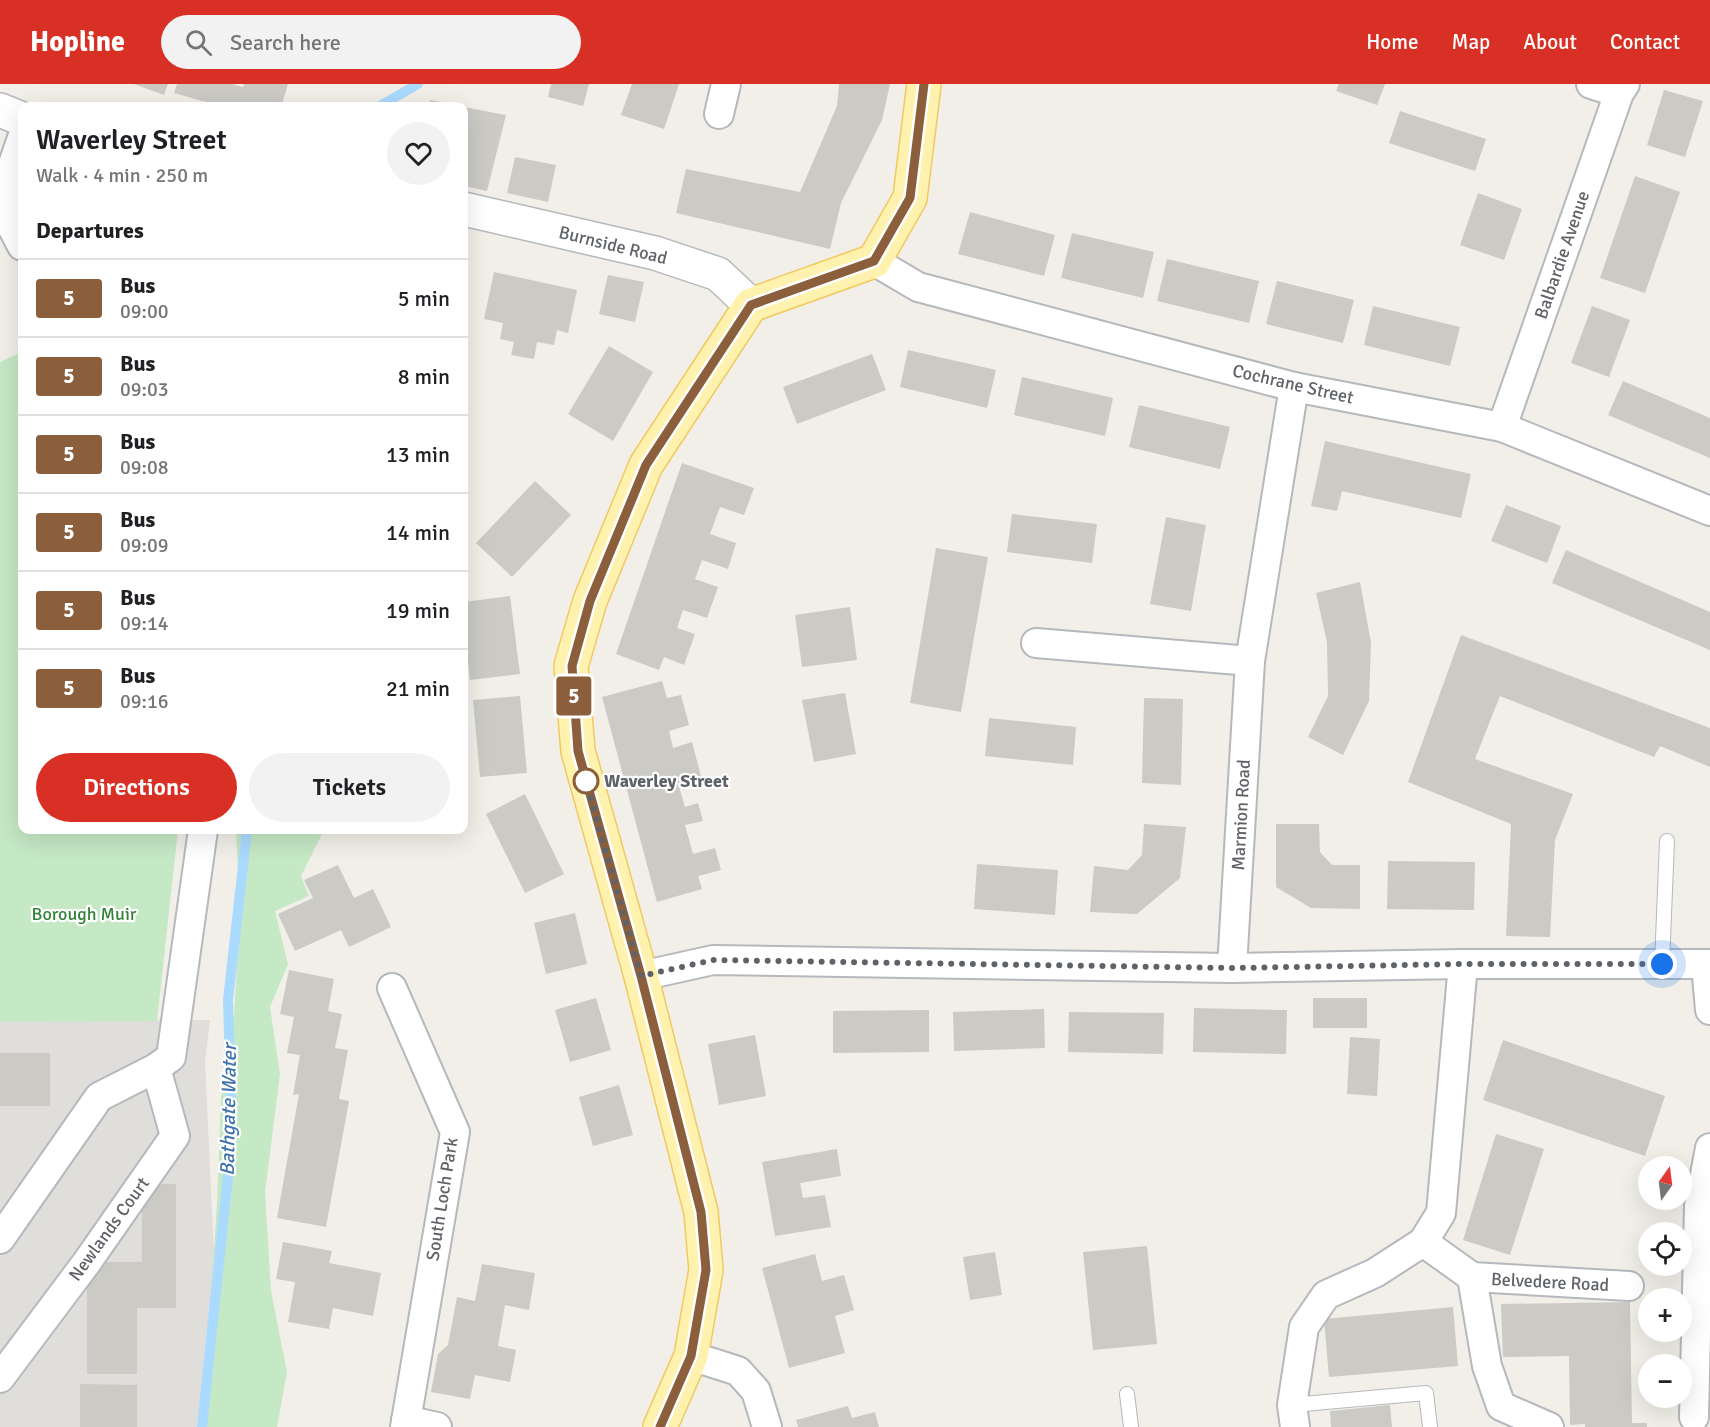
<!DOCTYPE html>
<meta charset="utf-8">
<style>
body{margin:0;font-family:Signika,sans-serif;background:#f2f2f2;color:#202124;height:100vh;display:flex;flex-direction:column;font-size:22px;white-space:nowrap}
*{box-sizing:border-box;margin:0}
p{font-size:20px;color:#757577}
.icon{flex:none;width:33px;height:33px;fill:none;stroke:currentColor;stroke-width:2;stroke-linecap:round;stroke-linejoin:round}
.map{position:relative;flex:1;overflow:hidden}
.sheet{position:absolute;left:18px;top:18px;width:450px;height:732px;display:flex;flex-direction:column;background:#fff;border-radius:12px;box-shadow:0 6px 24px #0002}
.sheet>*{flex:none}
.badge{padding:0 12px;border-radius:4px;font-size:21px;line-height:39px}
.needle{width:39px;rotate:14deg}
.controls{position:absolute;left:1638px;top:1072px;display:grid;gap:12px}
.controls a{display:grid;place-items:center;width:54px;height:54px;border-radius:50%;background:#fff;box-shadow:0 6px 24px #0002;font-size:30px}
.you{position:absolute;width:30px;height:30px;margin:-15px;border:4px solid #fff;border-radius:50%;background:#1a73e8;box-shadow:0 0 0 9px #1a73e833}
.map>.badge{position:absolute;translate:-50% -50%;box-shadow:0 0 0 3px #fff}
h2{padding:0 18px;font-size:22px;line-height:54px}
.round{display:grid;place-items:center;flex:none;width:63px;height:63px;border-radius:32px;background:#f2f2f2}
.summary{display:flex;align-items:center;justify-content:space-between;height:102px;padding:0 18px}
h1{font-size:28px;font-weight:600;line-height:45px}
.cta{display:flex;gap:12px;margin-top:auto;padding:12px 18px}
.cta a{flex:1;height:69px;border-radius:36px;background:#d93025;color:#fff;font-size:24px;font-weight:600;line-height:69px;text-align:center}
.cta a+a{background:#f2f2f2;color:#202124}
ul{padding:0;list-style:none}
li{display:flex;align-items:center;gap:18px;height:78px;padding:0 18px;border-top:2px solid #e0e0e0}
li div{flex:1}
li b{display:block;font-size:22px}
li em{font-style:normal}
li .badge{min-width:66px;font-weight:700;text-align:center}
header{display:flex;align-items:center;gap:36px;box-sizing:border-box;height:84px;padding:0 30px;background:#d93025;color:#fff}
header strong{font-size:28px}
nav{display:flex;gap:33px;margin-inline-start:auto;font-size:21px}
.search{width:420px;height:54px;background:#f2f2f2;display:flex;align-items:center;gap:15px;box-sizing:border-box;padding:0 21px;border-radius:33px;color:#757577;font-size:22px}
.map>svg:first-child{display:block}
</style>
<header>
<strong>Hopline</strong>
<div class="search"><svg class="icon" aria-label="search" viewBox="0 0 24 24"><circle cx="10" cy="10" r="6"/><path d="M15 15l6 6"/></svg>Search here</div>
<nav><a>Home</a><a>Map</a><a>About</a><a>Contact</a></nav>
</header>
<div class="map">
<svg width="1710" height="1343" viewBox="0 0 1710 1343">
<rect width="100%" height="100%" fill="#f1efe8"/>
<path fill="#e0deda" d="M 210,936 L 205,978 L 216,1212 L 202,1343 L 0,1343 L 0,938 Z"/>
<g fill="#c5e8c5">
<path d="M 22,268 L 22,746 L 178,746 L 157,937 L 0,938 L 0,278 Z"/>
<path d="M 236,746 L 324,746 L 301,792 L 309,812 L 275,827 L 288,880 L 270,923 L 280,990 L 265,1108 L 271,1207 L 287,1288 L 277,1343 L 202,1343 L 217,1120 L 221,1014 L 234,932 L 240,831 Z"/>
</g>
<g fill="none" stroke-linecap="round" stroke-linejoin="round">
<g stroke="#aadaff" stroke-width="10">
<path d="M 380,22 L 418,0"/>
<path d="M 202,1343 L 232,1053 L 228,916 L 247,746"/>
</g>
</g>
<g fill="#cccac5">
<path d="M 134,0 L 168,0 L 164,11 Z"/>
<path d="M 177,0 L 232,0 L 243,3 L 244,0 L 288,0 L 282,20 L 287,22 L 220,22 L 174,9 Z"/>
<path d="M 551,0 L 589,0 L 583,22 L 548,13 Z"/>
<path d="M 632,0 L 679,0 L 664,45 L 621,31 Z"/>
<path d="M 839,0 L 890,0 L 882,36 L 841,119 L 830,165 L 676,129 L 686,85 L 800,108 L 837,22 Z"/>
<path d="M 1339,0 L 1385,0 L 1377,21 L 1336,7 Z"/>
<path d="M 1664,6 L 1703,17 L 1685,73 L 1647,61 Z"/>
<path d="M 430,16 L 458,21 L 458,22 L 429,22 Z"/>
<path d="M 464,23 L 506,31 L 487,107 L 464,102 Z"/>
<path d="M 1400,27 L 1486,55 L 1475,87 L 1389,59 Z"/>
<path d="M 515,73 L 556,81 L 548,118 L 507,109 Z"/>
<path d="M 1635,92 L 1680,108 L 1645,209 L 1600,194 Z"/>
<path d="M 1478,109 L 1522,125 L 1504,176 L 1460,161 Z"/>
<path d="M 970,128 L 1055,151 L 1044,192 L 958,170 Z"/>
<path d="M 1072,149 L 1154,168 L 1143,214 L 1061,194 Z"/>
<path d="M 1167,175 L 1259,197 L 1249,239 L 1157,217 Z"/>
<path d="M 494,188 L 577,206 L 568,249 L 557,246 L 554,261 L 537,258 L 534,275 L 511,271 L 514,258 L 500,255 L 503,239 L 484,235 Z"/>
<path d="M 608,191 L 644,198 L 635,238 L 599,230 Z"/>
<path d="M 1277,197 L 1354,216 L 1343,259 L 1266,240 Z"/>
<path d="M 1373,222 L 1460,243 L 1450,282 L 1364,261 Z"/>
<path d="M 1592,222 L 1630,236 L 1609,293 L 1571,279 Z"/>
<path d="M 609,262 L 653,288 L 613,357 L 568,330 Z"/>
<path d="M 908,266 L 996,286 L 987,324 L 900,303 Z"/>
<path d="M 872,270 L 886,306 L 797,340 L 783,303 Z"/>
<path d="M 1022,293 L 1113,314 L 1105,352 L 1014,331 Z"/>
<path d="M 1623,297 L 1710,334 L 1710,374 L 1608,331 Z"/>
<path d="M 1139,321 L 1230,343 L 1220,385 L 1129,363 Z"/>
<path d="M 1325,357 L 1471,390 L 1461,434 L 1342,407 L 1337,427 L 1311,422 Z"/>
<path d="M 682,379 L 754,404 L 744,431 L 720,423 L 710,450 L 736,459 L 728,485 L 702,476 L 695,495 L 718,503 L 707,534 L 683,526 L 677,544 L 695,550 L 684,581 L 664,573 L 659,586 L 616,570 Z"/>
<path d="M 535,397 L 571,431 L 512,493 L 476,459 Z"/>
<path d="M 1506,421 L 1561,442 L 1547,479 L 1491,457 Z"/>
<path d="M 1012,430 L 1097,440 L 1092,479 L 1007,468 Z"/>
<path d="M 1166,433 L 1206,441 L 1191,527 L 1150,520 Z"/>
<path d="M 936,464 L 988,473 L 961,628 L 910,619 Z"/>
<path d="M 1566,466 L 1710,528 L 1710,566 L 1552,499 Z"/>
<path d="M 1360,498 L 1371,559 L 1369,617 L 1343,671 L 1308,653 L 1328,612 L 1327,558 L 1316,509 Z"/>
<path d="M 510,512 L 520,590 L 470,596 L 464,546 L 464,518 Z"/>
<path d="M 850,523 L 857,576 L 802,583 L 795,531 Z"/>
<path d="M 1461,551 L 1710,644 L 1710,683 L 1660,662 L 1654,673 L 1500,612 L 1475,675 L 1573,710 L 1555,756 L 1550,853 L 1506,852 L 1511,740 L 1408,698 Z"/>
<path d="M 662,597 L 667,614 L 681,611 L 689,641 L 669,647 L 673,664 L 692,658 L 701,692 L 678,699 L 685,723 L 698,719 L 703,737 L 685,741 L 693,770 L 715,764 L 721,786 L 698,792 L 702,805 L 657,818 L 602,613 Z"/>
<path d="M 845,609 L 856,670 L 814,678 L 802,616 Z"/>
<path d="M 520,612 L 527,689 L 480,693 L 473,616 Z"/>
<path d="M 1144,614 L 1183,615 L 1181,701 L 1142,699 Z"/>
<path d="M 989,634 L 1076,643 L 1073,681 L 985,672 Z"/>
<path d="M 525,710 L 564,790 L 525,809 L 486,730 Z"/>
<path d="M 1144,740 L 1186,743 L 1180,794 L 1137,830 L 1090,828 L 1094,782 L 1128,786 L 1142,771 Z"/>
<path d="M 1276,740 L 1319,740 L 1320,768 L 1332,781 L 1360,781 L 1360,825 L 1311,824 L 1276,803 Z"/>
<path d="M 1388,777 L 1475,778 L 1474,826 L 1387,825 Z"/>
<path d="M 977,780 L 1058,786 L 1055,831 L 974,825 Z"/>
<path d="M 338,781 L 354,814 L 373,805 L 391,843 L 349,863 L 341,846 L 295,867 L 278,830 L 313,814 L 304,796 Z"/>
<path d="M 575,829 L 587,880 L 546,890 L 534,839 Z"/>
<path d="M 289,886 L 334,895 L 328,927 L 342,930 L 335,964 L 348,966 L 339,1015 L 349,1017 L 326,1143 L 277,1134 L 299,1010 L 293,1011 L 300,971 L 287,969 L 294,933 L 280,930 Z"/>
<path d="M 596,914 L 611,966 L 570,978 L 555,926 Z"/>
<rect x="1313" y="914" width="54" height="30"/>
<path d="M 1194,924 L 1287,926 L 1286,970 L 1193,968 Z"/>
<path d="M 1044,925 L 1045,964 L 954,967 L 953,928 Z"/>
<path d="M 929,926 L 929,968 L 833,969 L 833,927 Z"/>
<path d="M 1069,928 L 1164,929 L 1163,970 L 1068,968 Z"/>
<path d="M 755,951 L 766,1012 L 719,1021 L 708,960 Z"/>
<path d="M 1350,953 L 1380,955 L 1377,1012 L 1347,1010 Z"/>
<path d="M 1503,956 L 1665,1012 L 1645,1072 L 1483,1016 Z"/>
<rect x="0" y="969" width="50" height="53"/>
<path d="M 619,1001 L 633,1051 L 593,1062 L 579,1013 Z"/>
<path d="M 1496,1050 L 1544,1065 L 1510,1171 L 1463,1156 Z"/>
<path d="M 837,1065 L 841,1092 L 800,1099 L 803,1114 L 825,1111 L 831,1143 L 775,1152 L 762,1078 Z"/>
<path d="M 142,1100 L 176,1100 L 176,1224 L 137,1224 L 137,1290 L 87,1290 L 87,1178 L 142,1178 Z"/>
<path d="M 283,1158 L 332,1167 L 329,1179 L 381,1189 L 373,1232 L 333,1224 L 329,1245 L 288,1238 L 295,1198 L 276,1195 Z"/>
<path d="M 1147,1162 L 1157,1260 L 1093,1266 L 1083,1168 Z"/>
<path d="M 995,1168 L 1002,1211 L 970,1216 L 963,1173 Z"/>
<path d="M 815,1170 L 822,1197 L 844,1191 L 854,1226 L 835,1232 L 845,1269 L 789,1284 L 762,1184 Z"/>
<path d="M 482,1180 L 535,1189 L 529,1226 L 505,1221 L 498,1262 L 516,1266 L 510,1298 L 475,1291 L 470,1315 L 431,1308 L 438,1270 L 448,1261 L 457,1213 L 475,1217 Z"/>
<path d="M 1630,1218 L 1632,1339 L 1647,1339 L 1647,1343 L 1585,1343 L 1585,1340 L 1570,1341 L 1569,1272 L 1503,1273 L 1501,1220 Z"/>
<path d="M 1453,1223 L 1458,1282 L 1329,1293 L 1324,1235 Z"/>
<path d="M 80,1300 L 137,1301 L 137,1343 L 80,1343 Z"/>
<path d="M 1390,1321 L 1392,1343 L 1331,1343 L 1330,1327 Z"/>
<path d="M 848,1322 L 852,1334 L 875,1328 L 879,1343 L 798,1343 L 796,1336 Z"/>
</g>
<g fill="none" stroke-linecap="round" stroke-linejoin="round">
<g stroke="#b5b8bc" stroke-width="16">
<g id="service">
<path d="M 1662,880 L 1667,757"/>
<path d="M 1127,1310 L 1131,1343"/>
<path d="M 1292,1321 L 1426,1309 L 1430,1343"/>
</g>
</g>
<g stroke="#b5b8bc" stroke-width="32">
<g id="minor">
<path d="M 1591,0 L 1619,9"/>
<path d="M 719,30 L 726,0"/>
<path d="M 22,54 L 9,92 L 12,143 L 22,162"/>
<path d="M 874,177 L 918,203 L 1294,303 L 1502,343 L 1710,427"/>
<path d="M 1502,343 L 1619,9 L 1625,0"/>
<path d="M 1036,559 L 1250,577"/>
<path d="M 1706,880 L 1710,926"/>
<path d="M 1232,884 L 1250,577 L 1294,303"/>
<path d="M 641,892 L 713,876 L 1232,884 L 1463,880 L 1710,880"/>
<path d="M 392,904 L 455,1048 L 405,1343"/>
<path d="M 0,1155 L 99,1013 L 156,984 L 171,973 L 203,746"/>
<path d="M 1423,1158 L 1472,1193 L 1629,1202"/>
<path d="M 1472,1193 L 1487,1282 L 1501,1322 L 1549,1343"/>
<path d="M 691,1272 L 738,1287 L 756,1307 L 767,1343"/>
<path d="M 0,1294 L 87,1178 L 175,1052 L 156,984"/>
<path d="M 1694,1333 L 1699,1122 L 1710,1064"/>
<path d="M 406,1336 L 437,1343"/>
<path d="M 1295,1343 L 1292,1321 L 1304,1243 L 1326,1211 L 1375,1189 L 1423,1158 L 1441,1129 L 1463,880"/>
</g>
</g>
<g stroke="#b5b8bc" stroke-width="36">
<g id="tertiary">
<path d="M 0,26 L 22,35"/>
<path d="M 464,125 L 655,169 L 718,190 L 751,221"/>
</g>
</g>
<g stroke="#f2c960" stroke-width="36">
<path id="primary" d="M 660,1343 L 691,1272 L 706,1186 L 701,1128 L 641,892 L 578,667 L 571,582 L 590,517 L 646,381 L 751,221 L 874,177 L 910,114 L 924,0"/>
</g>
<use href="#service" stroke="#fff" stroke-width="14"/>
<use href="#minor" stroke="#fff" stroke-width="28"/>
<use href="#tertiary" stroke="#fff" stroke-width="33"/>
<use href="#primary" stroke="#fff2af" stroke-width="33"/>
</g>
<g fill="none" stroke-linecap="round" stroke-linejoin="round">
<g stroke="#fff" stroke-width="14">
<path id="line" d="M 660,1343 L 691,1272 L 706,1186 L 701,1128 L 641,892 L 578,667 L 572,582 L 590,517 L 646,381 L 751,221 L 874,177 L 910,114 L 924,0"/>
</g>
<use href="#line" stroke="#8b5e3c" stroke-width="9"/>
<path stroke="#5f6368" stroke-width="6" stroke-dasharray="0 10.8" d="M 586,697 L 584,690 L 641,892 L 713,876 L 1232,884 L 1463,880 L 1662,880"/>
</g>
<circle fill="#fff" stroke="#8b5e3c" stroke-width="3" cx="586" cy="697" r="12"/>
<g text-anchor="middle" stroke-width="4.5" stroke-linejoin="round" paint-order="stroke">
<g font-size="18" fill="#5f6368" stroke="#fff">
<text transform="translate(613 161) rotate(14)" y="6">Burnside Road</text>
<text transform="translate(1562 171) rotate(-71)" y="6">Balbardie Avenue</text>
<text transform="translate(1293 300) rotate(13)" y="6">Cochrane Street</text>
<text transform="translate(1241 731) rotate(-87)" y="6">Marmion Road</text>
<text transform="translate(442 1115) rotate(-81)" y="6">South Loch Park</text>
<text transform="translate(109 1145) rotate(-54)" y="6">Newlands Court</text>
<text transform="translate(1550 1198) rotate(3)" y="6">Belvedere Road</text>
</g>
<g font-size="18" font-weight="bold" fill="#5f6368" stroke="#fff" text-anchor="start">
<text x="604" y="703">Waverley Street</text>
</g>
<g font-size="18" fill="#348238" stroke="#fff">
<text x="84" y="836">Borough Muir</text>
</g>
<g font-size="20" font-style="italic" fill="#4174aa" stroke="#fff">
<text transform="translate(228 1026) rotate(-89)" y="7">Bathgate Water</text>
</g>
</g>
</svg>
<div class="controls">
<a><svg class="needle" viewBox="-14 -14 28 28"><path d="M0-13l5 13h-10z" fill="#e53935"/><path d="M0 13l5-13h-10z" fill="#757577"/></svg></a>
<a><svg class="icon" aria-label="locate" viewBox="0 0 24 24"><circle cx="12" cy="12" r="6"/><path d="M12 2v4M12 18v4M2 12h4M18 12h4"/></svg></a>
<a>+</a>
<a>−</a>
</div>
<div class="you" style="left:1662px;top:880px"></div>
<b class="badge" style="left:574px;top:612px;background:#8b5e3c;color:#fff">5</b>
<section class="sheet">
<div class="summary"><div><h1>Waverley Street</h1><p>Walk · 4 min · 250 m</p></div><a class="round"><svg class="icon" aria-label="heart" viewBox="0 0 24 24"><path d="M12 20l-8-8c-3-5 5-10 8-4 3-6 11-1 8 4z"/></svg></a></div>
<h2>Departures</h2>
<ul>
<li><span class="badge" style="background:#8b5e3c;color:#fff">5</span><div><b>Bus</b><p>09:00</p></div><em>5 min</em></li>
<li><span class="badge" style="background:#8b5e3c;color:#fff">5</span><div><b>Bus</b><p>09:03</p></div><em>8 min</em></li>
<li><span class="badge" style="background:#8b5e3c;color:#fff">5</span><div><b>Bus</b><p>09:08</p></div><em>13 min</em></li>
<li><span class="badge" style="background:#8b5e3c;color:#fff">5</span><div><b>Bus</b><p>09:09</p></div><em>14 min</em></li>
<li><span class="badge" style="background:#8b5e3c;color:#fff">5</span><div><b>Bus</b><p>09:14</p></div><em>19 min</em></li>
<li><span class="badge" style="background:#8b5e3c;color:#fff">5</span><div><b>Bus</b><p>09:16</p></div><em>21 min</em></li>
</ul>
<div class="cta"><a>Directions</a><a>Tickets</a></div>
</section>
</div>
